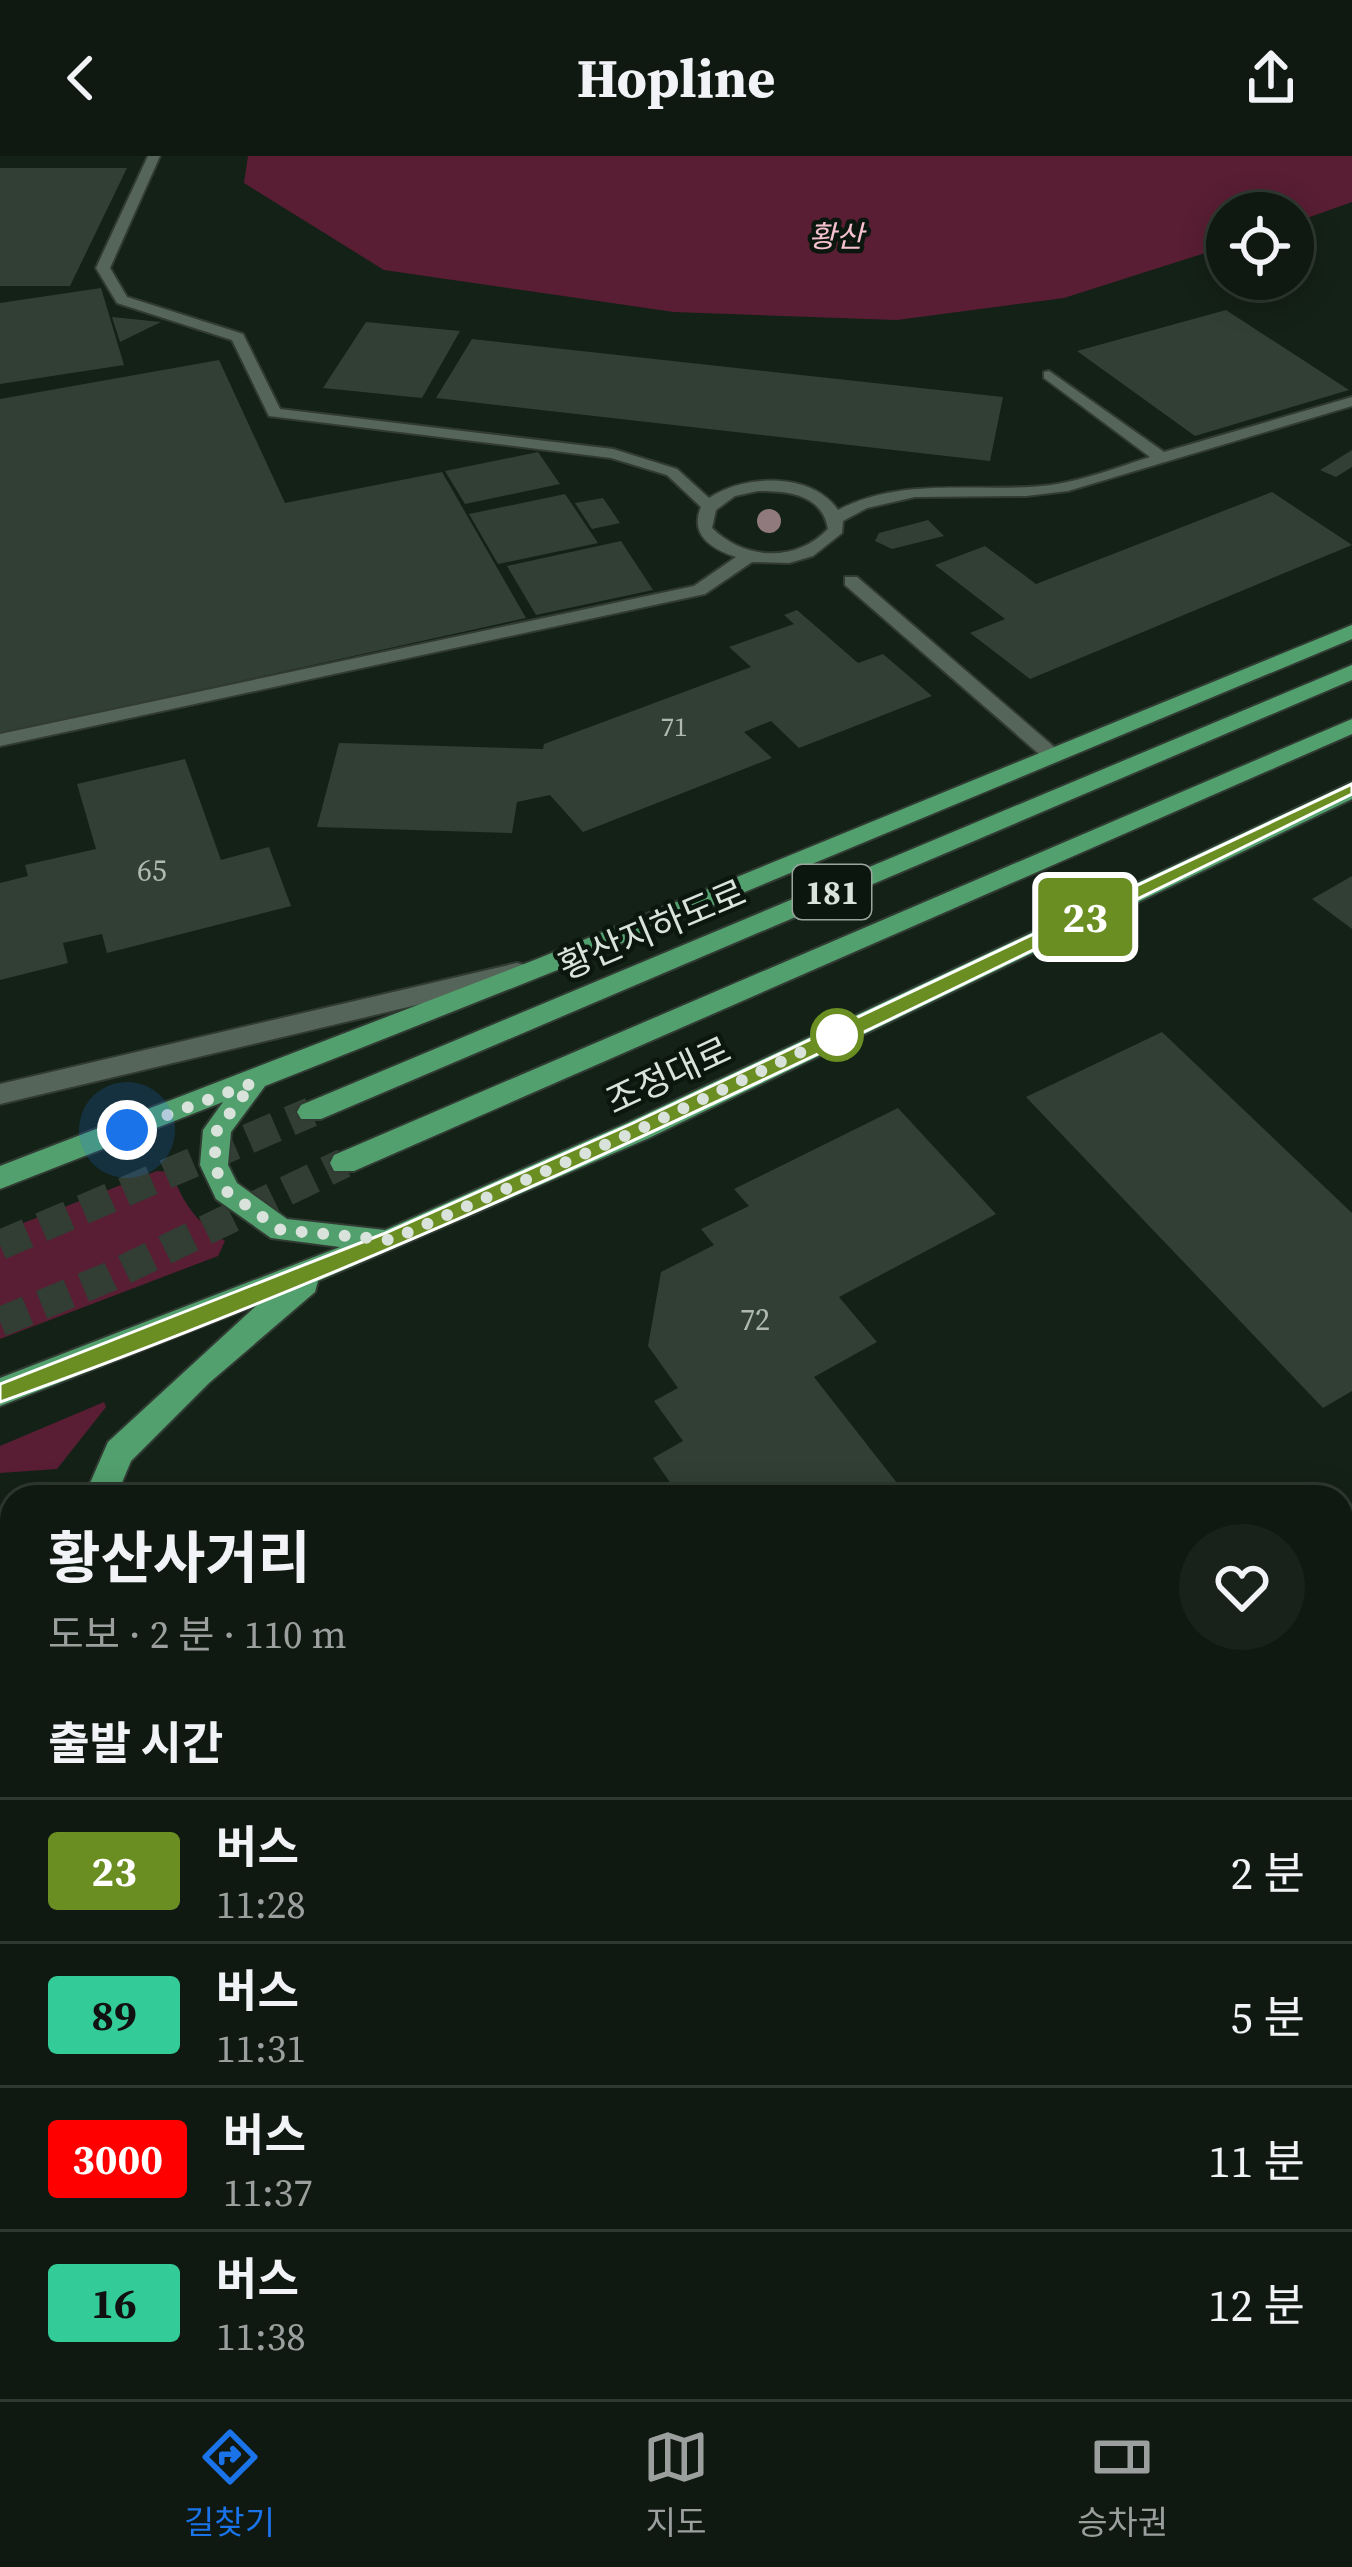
<!DOCTYPE html>
<html lang="ko">
<meta charset="utf-8">
<style>
body{margin:0;font-family:"Source Serif 4","Noto Sans KR",serif;background:#18221a;color:#f1f3f6;height:100vh;display:flex;flex-direction:column;font-size:45px;white-space:nowrap}
*{box-sizing:border-box;margin:0}
p{font-size:39px;color:#9ba09f}
.icon{flex:none;width:66px;height:66px;fill:none;stroke:currentColor;stroke-width:2;stroke-linecap:round;stroke-linejoin:round}
.map{position:relative;flex:1;overflow:hidden}
.details{position:absolute;left:0px;top:1329px;width:1353px;height:915px;display:flex;flex-direction:column;background:#0f1911;border-radius:36px 36px 0 0;box-shadow:0 6px 30px #0003,0 0 0 3px #2f3831}
.details>*{flex:none}
.badge{padding:0 24px;border-radius:9px;font-size:42px;line-height:78px}
.buttons{position:absolute;left:1206px;top:36px;display:grid;gap:24px}
.buttons a{display:grid;place-items:center;width:108px;height:108px;border-radius:50%;background:#0f1911;box-shadow:0 6px 30px #0003,0 0 0 3px #2f3831;font-size:60px}
.you{position:absolute;width:60px;height:60px;margin:-30px;border:9px solid #fff;border-radius:50%;background:#1a73e8;box-shadow:0 0 0 18px #1a73e833}
.map>.badge{position:absolute;translate:-50% -50%;box-shadow:0 0 0 6px #fff}
h2{padding:0 48px;font-size:45px;line-height:108px}
.round{display:grid;place-items:center;flex:none;width:126px;height:126px;border-radius:63px;background:#18221a}
.overview{display:flex;align-items:center;justify-content:space-between;height:204px;padding:0 48px}
h1{font-size:57px;font-weight:700;line-height:90px}
ul{padding:0;list-style:none}
li{display:flex;align-items:center;gap:36px;height:144px;padding:0 48px;border-top:3px solid #2f3831}
li div{flex:1}
li b{display:block;font-size:45px}
li em{font-style:normal}
li .badge{min-width:132px;font-weight:700;text-align:center}
header{display:flex;justify-content:space-between;align-items:center;height:156px;padding:0 48px;background:#0f1911;font-size:54px;font-weight:700}
.menu{display:flex;justify-content:space-around;align-items:center;height:168px;border-top:3px solid #2f3831;background:#0f1911;font-size:33px;color:#9ba09f}
.menu a{display:grid;justify-items:center;gap:6px}
.menu .current{color:#1a73e8}
.map>svg:first-child{display:block}
</style>
<header><svg class="icon" aria-label="back" viewBox="0 0 24 24"><path d="M15 5l-7 7 7 7"/></svg>Hopline<svg class="icon" aria-label="share" viewBox="0 0 24 24"><path d="M12 15V3M7 8l5-5 5 5M5 13v7h14v-7"/></svg></header>
<div class="map">
<svg width="1352" height="2243" viewBox="0 0 1352 2243">
<rect width="100%" height="100%" fill="#142117"/>
<g fill="#591e34">
<path d="M 248,0 L 1352,0 L 1352,46 L 1293,67 L 1293,57 L 1227,57 L 1227,90 L 1064,142 L 897,164 L 674,156 L 384,114 L 244,27 Z"/>
<path d="M 157,1015 L 171,1016 C 184,1048 195,1065 225,1085 L 218,1100 L 0,1183 L 0,1076 Z"/>
<path d="M 104,1246 L 106,1251 L 57,1313 L 0,1317 L 0,1290 Z"/>
</g>
<g fill="#313f34">
<path d="M 0,12 L 127,12 L 70,130 L 0,130 Z"/>
<path d="M 101,132 L 124,209 L 0,228 L 0,147 Z"/>
<path d="M 1226,154 L 1349,234 L 1195,280 L 1077,195 Z"/>
<path d="M 112,161 L 161,166 L 120,186 Z"/>
<path d="M 366,166 L 460,175 L 422,242 L 323,232 Z"/>
<path d="M 472,183 L 1003,241 L 990,305 L 436,242 Z"/>
<path d="M 219,204 L 285,347 L 442,316 L 526,462 L 0,578 L 0,243 Z"/>
<path d="M 1352,294 L 1352,311 L 1336,321 L 1320,314 Z"/>
<path d="M 538,296 L 560,328 L 465,348 L 445,315 Z"/>
<path d="M 1272,336 L 1352,389 L 1030,523 L 970,477 L 1005,463 L 935,409 L 985,390 L 1036,428 Z"/>
<path d="M 565,338 L 598,387 L 498,408 L 469,358 Z"/>
<path d="M 603,342 L 620,367 L 592,373 L 575,347 Z"/>
<path d="M 928,364 L 944,380 L 892,393 L 875,385 L 879,377 Z"/>
<path d="M 621,385 L 653,434 L 536,459 L 507,410 Z"/>
<path d="M 797,454 L 858,507 L 883,498 L 932,540 L 799,592 L 771,565 L 744,576 L 772,602 L 583,676 L 550,639 L 517,646 L 512,677 L 317,671 L 339,587 L 543,593 L 544,588 L 751,511 L 729,491 L 794,468 L 784,459 Z"/>
<path d="M 185,603 L 221,704 L 269,691 L 291,750 L 107,797 L 102,778 L 63,787 L 68,807 L 0,824 L 0,727 L 28,720 L 25,709 L 96,693 L 77,628 Z"/>
<path d="M 1352,720 L 1352,773 L 1312,743 Z"/>
<path d="M 1162,876 L 1352,1057 L 1352,1235 L 1323,1252 L 1026,941 Z"/>
<path d="M 898,952 L 996,1058 L 839,1141 L 877,1186 L 814,1221 L 908,1341 L 680,1341 L 653,1302 L 683,1285 L 654,1245 L 678,1232 L 648,1190 L 661,1116 L 714,1089 L 701,1073 L 749,1050 L 734,1033 Z"/>
<path d="M 1341,1761 L 1352,1774 L 1352,2011 L 1341,2021 Z"/>
</g>
<g fill="none" stroke-linecap="round" stroke-linejoin="round">
<g stroke="#323e34" stroke-width="30" stroke-dasharray="30 15" stroke-linecap="butt">
<path d="M 0,1089 L 311,956"/>
<path d="M 0,1166 L 109,1121 L 344,1007"/>
</g>
<g stroke="#313a33" stroke-width="4">
<g id="lane">
<path d="M 148,0 L 160,0 L 110,112 L 127,141 L 243,178 L 280,253 L 613,293 L 677,313 L 709,342 C 745,318 812,316 838,354 C 906,319 978,338 1051,329 C 1085,324 1118,311 1150,301 L 1044,222 L 1044,216 L 1049,215 L 1164,296 L 1352,241 L 1352,250 L 1068,335 L 1026,340 L 915,341 L 867,352 L 843,365 L 842,377 L 813,400 L 789,407 L 752,406 L 705,438 L 0,590 L 0,578 L 694,430 L 736,401 C 712,393 689,379 701,351 L 667,319 L 611,302 L 269,260 L 232,184 L 117,147 L 96,112 ZM 758,335 C 788,335 822,338 828,373 C 795,407 745,404 712,372 L 716,354 L 735,340 Z"/>
<path d="M 845,421 L 857,421 L 1060,596 L 1060,604 L 1046,604 L 845,429 Z"/>
</g>
</g>
<g stroke="#313a33" stroke-width="4">
<path id="secondary" d="M 517,807 L 526,809 L 530,816 L 526,823 L 0,948 L 0,928 Z"/>
</g>
<g stroke="#313a33" stroke-width="4">
<g id="primary">
<path d="M 1352,469 L 1352,483 L 555,815 L 265,930 L 231,976 L 228,1009 L 237,1027 L 287,1063 L 385,1074 L 629,966 L 1352,626 L 1352,643 L 649,982 L 318,1125 L 315,1136 L 209,1227 L 131,1305 L 116,1341 L 84,1341 L 108,1286 L 257,1149 L 0,1250 L 0,1222 L 340,1091 L 271,1082 L 216,1043 L 200,1009 L 203,974 L 223,946 L 0,1033 L 0,1010 L 537,803 Z"/>
<path d="M 1352,509 L 1352,524 L 321,963 L 301,963 L 297,956 L 301,949 Z"/>
<path d="M 1352,563 L 1352,578 L 354,1015 L 334,1015 L 330,1007 L 334,999 Z"/>
<path d="M 0,1694 L 12,1699 L 12,1737 L 0,1732 Z"/>
<path d="M 0,2016 L 12,2021 L 12,2064 L 0,2059 Z"/>
<path d="M 0,2119 L 12,2124 L 12,2170 L 0,2165 Z"/>
<path d="M 12,2215 L 12,2232 L 73,2232 L 77,2243 L 8,2243 L 4,2232 Z"/>
<path d="M 128,2232 L 186,2232 L 190,2243 L 132,2243 Z"/>
<path d="M 321,2232 L 380,2232 L 384,2243 L 325,2243 Z"/>
<path d="M 900,2232 L 953,2232 L 957,2243 L 904,2243 Z"/>
</g>
</g>
<use href="#lane" fill="#566559" fill-rule="evenodd"/>
<use href="#secondary" fill="#566559" fill-rule="evenodd"/>
<use href="#primary" fill="#52a06d" fill-rule="evenodd"/>
</g>
<circle fill="#907a7d" cx="769" cy="365" r="12"/>
<path fill="#6b8e23" stroke="#fff" stroke-width="3" d="M 1352,628 L 1352,638 C 911,853 468,1079 0,1246 L 0,1228 L 383,1078 L 631,968 Z"/>
<g fill="none" stroke-linecap="round" stroke-linejoin="round">
<path stroke="#d9e2db" stroke-width="12" stroke-dasharray="0 21.6" d="M 127,974 L 253,927 L 217,974 L 214,1009 L 226,1035 L 281,1074 L 391,1084 L 638,974 L 845,875 L 837,879"/>
</g>
<circle fill="#fff" stroke="#6b8e23" stroke-width="6" cx="837" cy="879" r="24"/>
<g text-anchor="middle" stroke-width="9" stroke-linejoin="round" paint-order="stroke">
<g font-size="27" fill="#afb9b1">
<text x="674" y="580">71</text>
</g>
<g font-size="30" font-style="italic" fill="#f6c2d1" stroke="#0b170e">
<text x="836" y="91">황산</text>
</g>
<g font-size="30" fill="#afb9b1">
<text x="152" y="725">65</text>
<text x="755" y="1174">72</text>
</g>
<rect fill="#0b170e" stroke="#9ba59e" stroke-width="3" x="793" y="709" width="78" height="54" rx="9"/>
<g font-size="33" font-weight="bold" fill="#d9e2db">
<text x="832" y="748">181</text>
</g>
<g font-size="36" fill="#d9e2db" stroke="#0b170e">
<text transform="translate(652 773) rotate(-23)" y="13">황산지하도로</text>
<text transform="translate(668 919) rotate(-25)" y="13">조정대로</text>
</g>
</g>
</svg>
<div class="buttons">
<a><svg class="icon" aria-label="locate" viewBox="0 0 24 24"><circle cx="12" cy="12" r="6"/><path d="M12 2v4M12 18v4M2 12h4M18 12h4"/></svg></a>
</div>
<div class="you" style="left:127px;top:974px"></div>
<b class="badge" style="left:1085px;top:761px;background:#6b8e23;color:#fff">23</b>
<section class="details">
<div class="overview"><div><h1>황산사거리</h1><p>도보 · 2 분 · 110 m</p></div><a class="round"><svg class="icon" aria-label="heart" viewBox="0 0 24 24"><path d="M12 20l-8-8c-3-5 5-10 8-4 3-6 11-1 8 4z"/></svg></a></div>
<h2>출발 시간</h2>
<ul>
<li><span class="badge" style="background:#6b8e23;color:#fff">23</span><div><b>버스</b><p>11:28</p></div><em>2 분</em></li>
<li><span class="badge" style="background:#3c9;color:#111">89</span><div><b>버스</b><p>11:31</p></div><em>5 분</em></li>
<li><span class="badge" style="background:#f00;color:#fff">3000</span><div><b>버스</b><p>11:37</p></div><em>11 분</em></li>
<li><span class="badge" style="background:#3c9;color:#111">16</span><div><b>버스</b><p>11:38</p></div><em>12 분</em></li>
</ul>
</section>
</div>
<nav class="menu">
<a class="current"><svg class="icon" aria-label="directions" viewBox="0 0 24 24"><path d="M12 3l9 9-9 9-9-9zM9 14v-3h6M13 9l2 2-2 2"/></svg>길찾기</a>
<a><svg class="icon" aria-label="map" viewBox="0 0 24 24"><path d="M3 6l6-2 6 2 6-2v14l-6 2-6-2-6 2zM9 4v14M15 6v14"/></svg>지도</a>
<a><svg class="icon" aria-label="tickets" viewBox="0 0 24 24"><path d="M3 7h18v10H3zM15 7v10"/></svg>승차권</a>
</nav>
